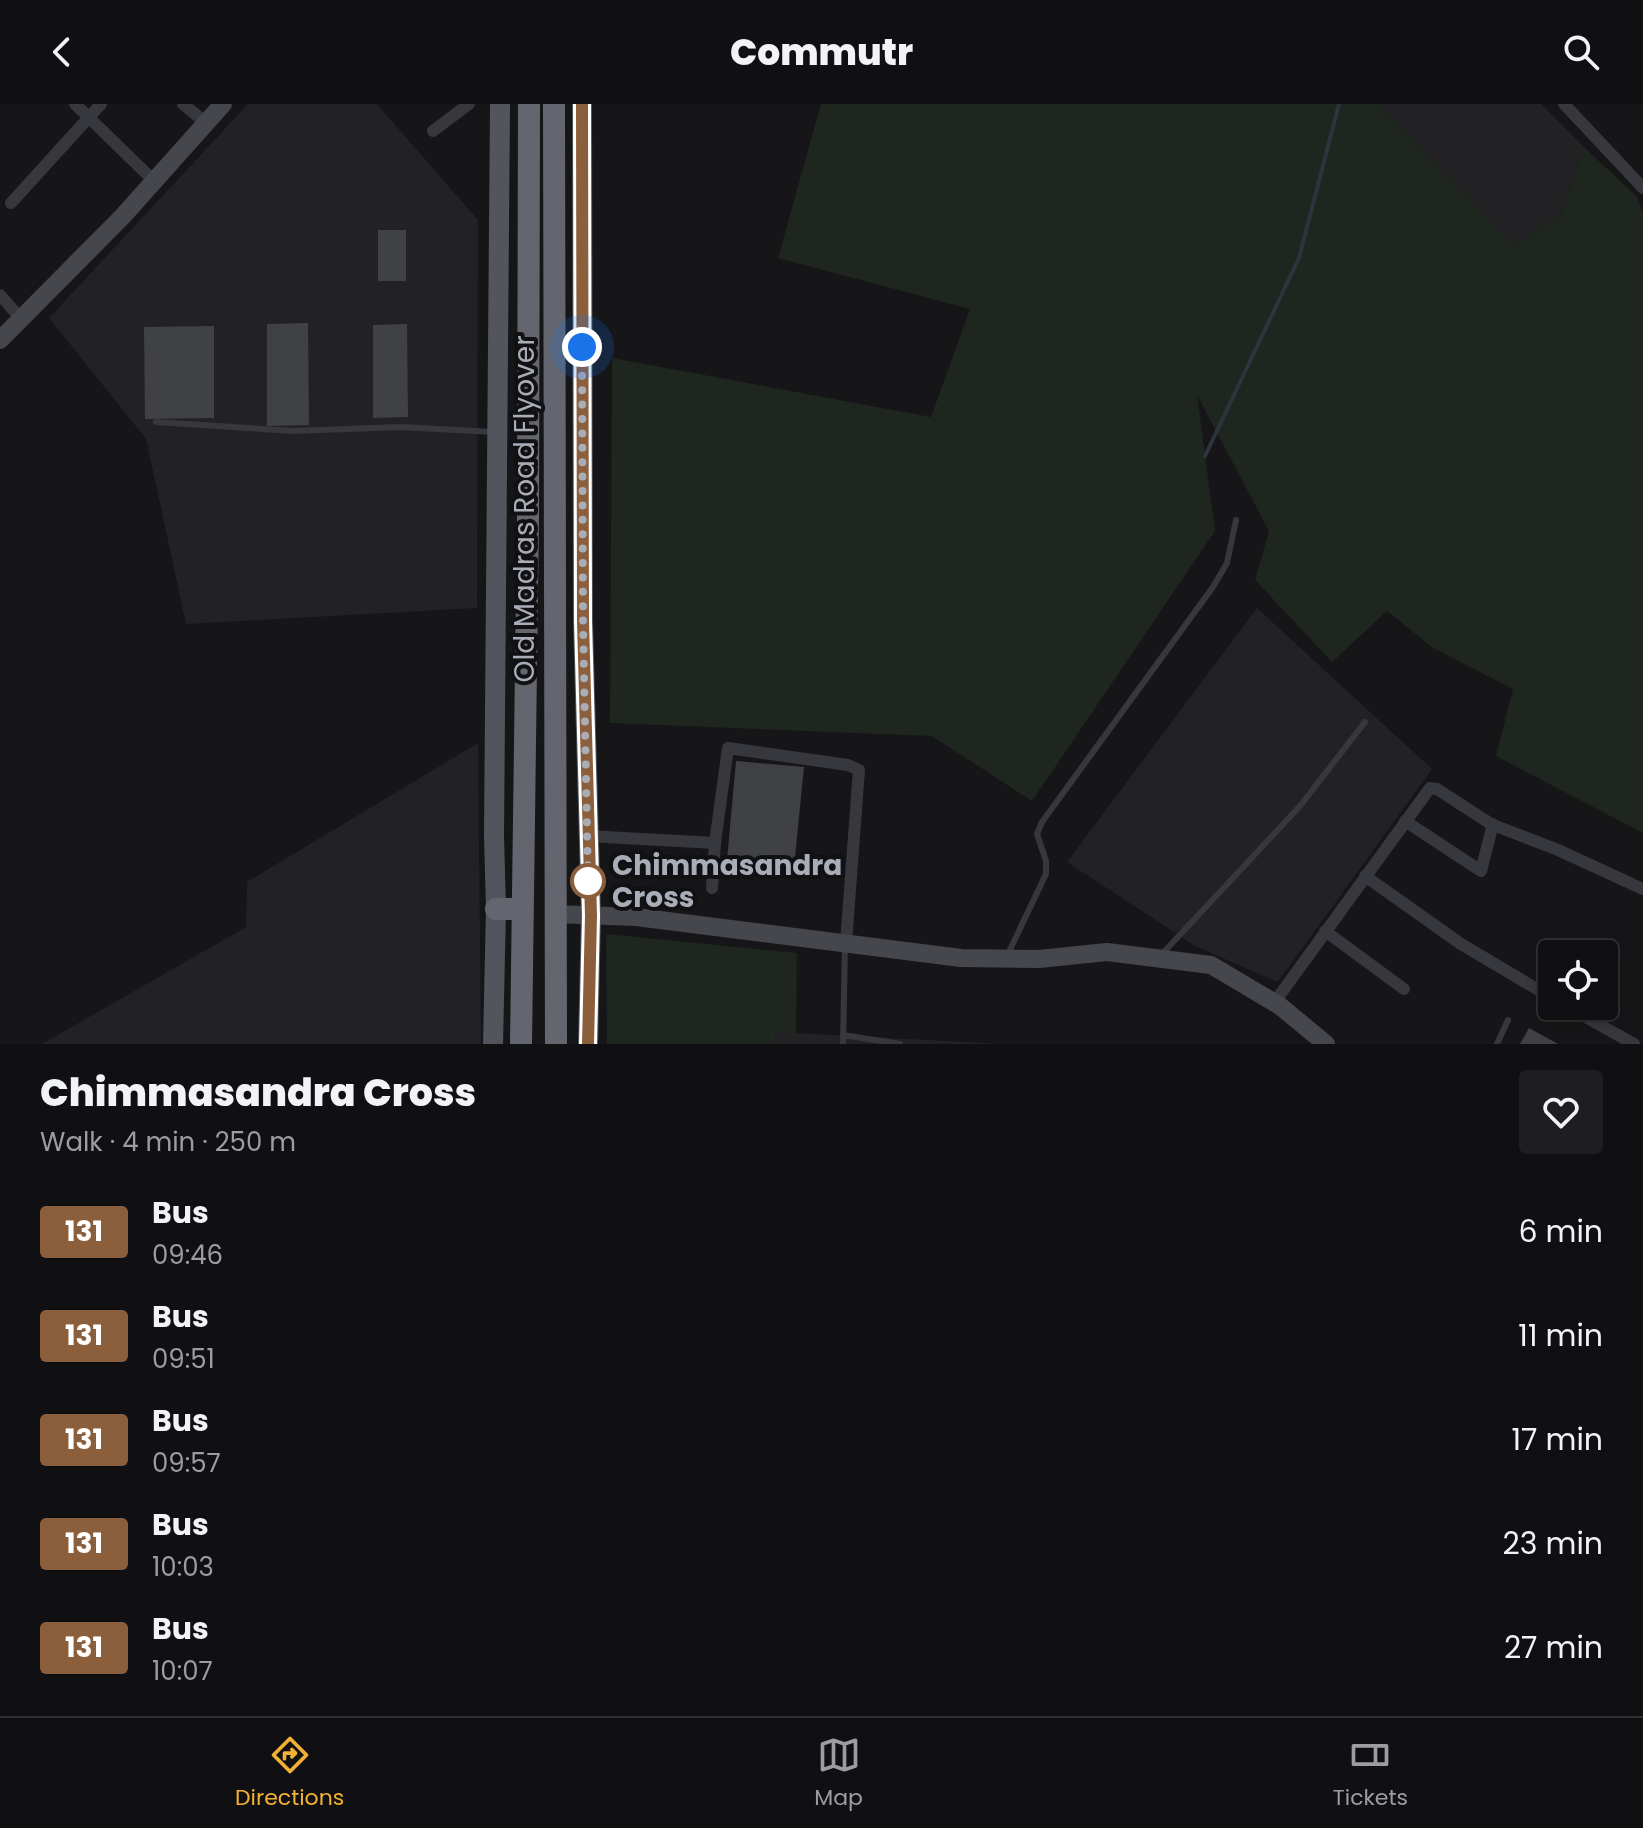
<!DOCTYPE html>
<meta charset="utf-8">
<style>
body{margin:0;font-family:Poppins,sans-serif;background:#1e1e20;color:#f1f3f6;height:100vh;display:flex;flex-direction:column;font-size:30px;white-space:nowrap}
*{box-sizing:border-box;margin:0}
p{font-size:26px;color:#9c9d9f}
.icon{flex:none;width:44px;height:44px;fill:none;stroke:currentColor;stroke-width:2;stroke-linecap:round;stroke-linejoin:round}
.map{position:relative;height:940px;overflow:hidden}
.drawer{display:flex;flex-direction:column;background:#101012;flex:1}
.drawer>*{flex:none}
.badge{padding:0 16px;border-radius:6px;font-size:28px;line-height:52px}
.tools{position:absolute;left:1538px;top:836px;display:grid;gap:16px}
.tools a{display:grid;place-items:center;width:80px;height:80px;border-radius:8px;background:#101012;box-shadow:0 4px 12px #0003,0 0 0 2px #303032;font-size:40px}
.you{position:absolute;width:40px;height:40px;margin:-20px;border:6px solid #fff;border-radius:50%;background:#1a73e8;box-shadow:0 0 0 12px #1a73e833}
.map>.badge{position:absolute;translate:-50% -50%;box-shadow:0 0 0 4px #fff}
.round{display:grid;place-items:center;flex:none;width:84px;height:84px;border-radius:8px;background:#1e1e20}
.summary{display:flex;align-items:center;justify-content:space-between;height:136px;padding:0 40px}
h1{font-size:38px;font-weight:800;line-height:60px}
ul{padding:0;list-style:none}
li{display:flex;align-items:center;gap:24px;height:104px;padding:0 40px}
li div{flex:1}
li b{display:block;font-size:30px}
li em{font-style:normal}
li .badge{min-width:88px;font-weight:700;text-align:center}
header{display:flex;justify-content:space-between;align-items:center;height:104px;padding:0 40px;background:#101012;font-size:36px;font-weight:800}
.menu{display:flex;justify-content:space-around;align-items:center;height:112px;border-top:2px solid #303032;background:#101012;font-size:22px;color:#9c9d9f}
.menu a{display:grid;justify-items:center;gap:4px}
.menu .active{color:#f2b134}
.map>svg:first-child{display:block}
</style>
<header><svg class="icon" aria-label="back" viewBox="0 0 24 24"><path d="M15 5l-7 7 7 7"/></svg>Commutr<svg class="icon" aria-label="search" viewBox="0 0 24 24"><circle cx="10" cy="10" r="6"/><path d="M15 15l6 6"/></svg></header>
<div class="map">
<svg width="1643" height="940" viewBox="0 0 1643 940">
<rect width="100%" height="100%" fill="#161618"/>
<g fill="#222225">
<path d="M 248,0 L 377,0 L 478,116 L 477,504 L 186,520 L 146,335 L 49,214 Z"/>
<path d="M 1378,0 L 1541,0 L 1583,42 L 1560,112 L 1514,141 Z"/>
<path d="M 1257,504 L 1432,665 L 1278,878 L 1195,842 L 1067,758 Z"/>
<path d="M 478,639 L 481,940 L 42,940 L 246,823 L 247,778 Z"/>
<path d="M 776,928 L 1002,940 L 775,940 Z"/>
</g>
<g fill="#1e261f">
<path d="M 821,0 L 1378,0 L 1514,141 L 1560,112 L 1583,42 L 1637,93 L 1643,108 L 1643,729 L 1496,652 L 1513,585 L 1433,544 L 1387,507 L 1332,558 L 1255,476 L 1269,427 L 1197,291 L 1215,427 L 1032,697 L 932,632 L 610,619 L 612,254 L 931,313 L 970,205 L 778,154 Z"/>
<path d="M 606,830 L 797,849 L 796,929 L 776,928 L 775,940 L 607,940 Z"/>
</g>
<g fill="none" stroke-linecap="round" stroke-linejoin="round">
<path stroke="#2c353c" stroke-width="4" d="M 1205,352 L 1299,154 L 1339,0"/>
</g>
<g fill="#404145">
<rect x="378" y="126" width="28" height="51"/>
<path d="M 308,219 L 309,321 L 267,322 L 267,220 Z"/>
<path d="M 407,220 L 408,313 L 373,314 L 373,221 Z"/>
<path d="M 214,222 L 214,314 L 145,315 L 144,223 Z"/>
<path d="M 736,657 L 804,663 L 793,773 L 726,767 Z"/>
<path d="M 1529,924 L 1558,940 L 1520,940 Z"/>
</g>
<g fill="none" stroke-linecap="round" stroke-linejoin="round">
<g stroke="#37383d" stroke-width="6">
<path d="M 156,318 L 293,327 L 401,323 L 493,328"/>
<path d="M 1162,850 L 1300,702 L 1365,618"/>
<path d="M 1007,852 L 1046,770 L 1046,757 L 1037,730 L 1042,718 L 1213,483 L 1227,459 L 1236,416"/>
<path d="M 843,931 L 900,940"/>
<path d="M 843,940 L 845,842"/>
<path d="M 1497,940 L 1508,916"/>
</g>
<g stroke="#37383d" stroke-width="12">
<path d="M 75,0 L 154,77"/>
<path d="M 183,0 L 206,19"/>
<path d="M 1564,0 L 1643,84"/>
<path d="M 433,27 L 469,0"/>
<path d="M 11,99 L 101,0"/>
<path d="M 0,191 L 21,215"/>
<path d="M 1405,717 L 1481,767 L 1493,720"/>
<path d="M 587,732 L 715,739 L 728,644 L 848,661 L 859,666 L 846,839"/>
<path d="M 1365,772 L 1461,840 L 1552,894"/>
<path d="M 712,784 L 715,739"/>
<path d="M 1325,827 L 1404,885"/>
<path d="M 1274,899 L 1430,684 L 1437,685 L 1491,720 L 1558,746 L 1643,785"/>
<path d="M 1566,902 L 1634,940"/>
</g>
<g stroke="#45474d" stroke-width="18">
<path d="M 0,236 L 123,112 L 223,0"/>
<path d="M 554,810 L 636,813 L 961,854 L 1039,855 L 1107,848 L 1211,861 L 1280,902 L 1326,940"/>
</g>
<g stroke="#53555c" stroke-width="20">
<path d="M 582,0 L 583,517 L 591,812 L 588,940"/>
<path d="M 493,940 L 496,805 L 494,732 L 500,0"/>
</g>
<g stroke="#63666e" stroke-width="22">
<path d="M 554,0 L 556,940"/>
<path d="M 496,805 L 521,805"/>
<path d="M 521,940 L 528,414 L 529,0"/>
</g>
</g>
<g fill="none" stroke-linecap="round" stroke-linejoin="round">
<g stroke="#fff" stroke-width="18">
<path id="line" d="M 582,0 L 583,517 L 591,812 L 588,940"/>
</g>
<use href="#line" stroke="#8b5e3c" stroke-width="12"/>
<path stroke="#a8adb8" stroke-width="8" stroke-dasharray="0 14.4" d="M 582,243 L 583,517 L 588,777"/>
</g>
<circle fill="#fff" stroke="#8b5e3c" stroke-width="4" cx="588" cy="777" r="16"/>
<g text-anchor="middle" stroke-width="8" stroke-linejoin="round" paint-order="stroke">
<g font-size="28" fill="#a8adb8" stroke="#111113">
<text transform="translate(524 405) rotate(-90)" y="10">Old Madras Road Flyover</text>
</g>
<g font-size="28" font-weight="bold" fill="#a8adb8" stroke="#111113" text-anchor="start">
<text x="612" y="771">Chimmasandra<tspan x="612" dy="32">Cross</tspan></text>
</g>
</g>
</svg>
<div class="tools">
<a><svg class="icon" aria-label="locate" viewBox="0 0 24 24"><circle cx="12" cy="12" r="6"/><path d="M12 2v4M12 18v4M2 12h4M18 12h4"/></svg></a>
</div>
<div class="you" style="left:582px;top:243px"></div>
</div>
<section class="drawer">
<div class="summary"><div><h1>Chimmasandra Cross</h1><p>Walk · 4 min · 250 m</p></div><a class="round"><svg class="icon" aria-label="heart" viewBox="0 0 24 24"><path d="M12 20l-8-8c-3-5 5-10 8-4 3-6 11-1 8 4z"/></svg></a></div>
<ul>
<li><span class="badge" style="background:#8b5e3c;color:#fff">131</span><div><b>Bus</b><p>09:46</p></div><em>6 min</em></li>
<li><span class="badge" style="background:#8b5e3c;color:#fff">131</span><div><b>Bus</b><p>09:51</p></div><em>11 min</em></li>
<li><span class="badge" style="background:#8b5e3c;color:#fff">131</span><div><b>Bus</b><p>09:57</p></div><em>17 min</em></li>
<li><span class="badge" style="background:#8b5e3c;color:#fff">131</span><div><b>Bus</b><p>10:03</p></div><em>23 min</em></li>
<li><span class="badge" style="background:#8b5e3c;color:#fff">131</span><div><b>Bus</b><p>10:07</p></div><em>27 min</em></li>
</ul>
</section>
<nav class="menu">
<a class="active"><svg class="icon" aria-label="directions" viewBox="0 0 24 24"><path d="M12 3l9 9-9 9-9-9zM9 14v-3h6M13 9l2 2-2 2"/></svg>Directions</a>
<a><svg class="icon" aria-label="map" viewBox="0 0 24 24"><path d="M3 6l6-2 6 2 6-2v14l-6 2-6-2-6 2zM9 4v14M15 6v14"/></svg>Map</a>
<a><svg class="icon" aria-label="tickets" viewBox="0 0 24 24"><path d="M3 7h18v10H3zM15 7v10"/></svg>Tickets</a>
</nav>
